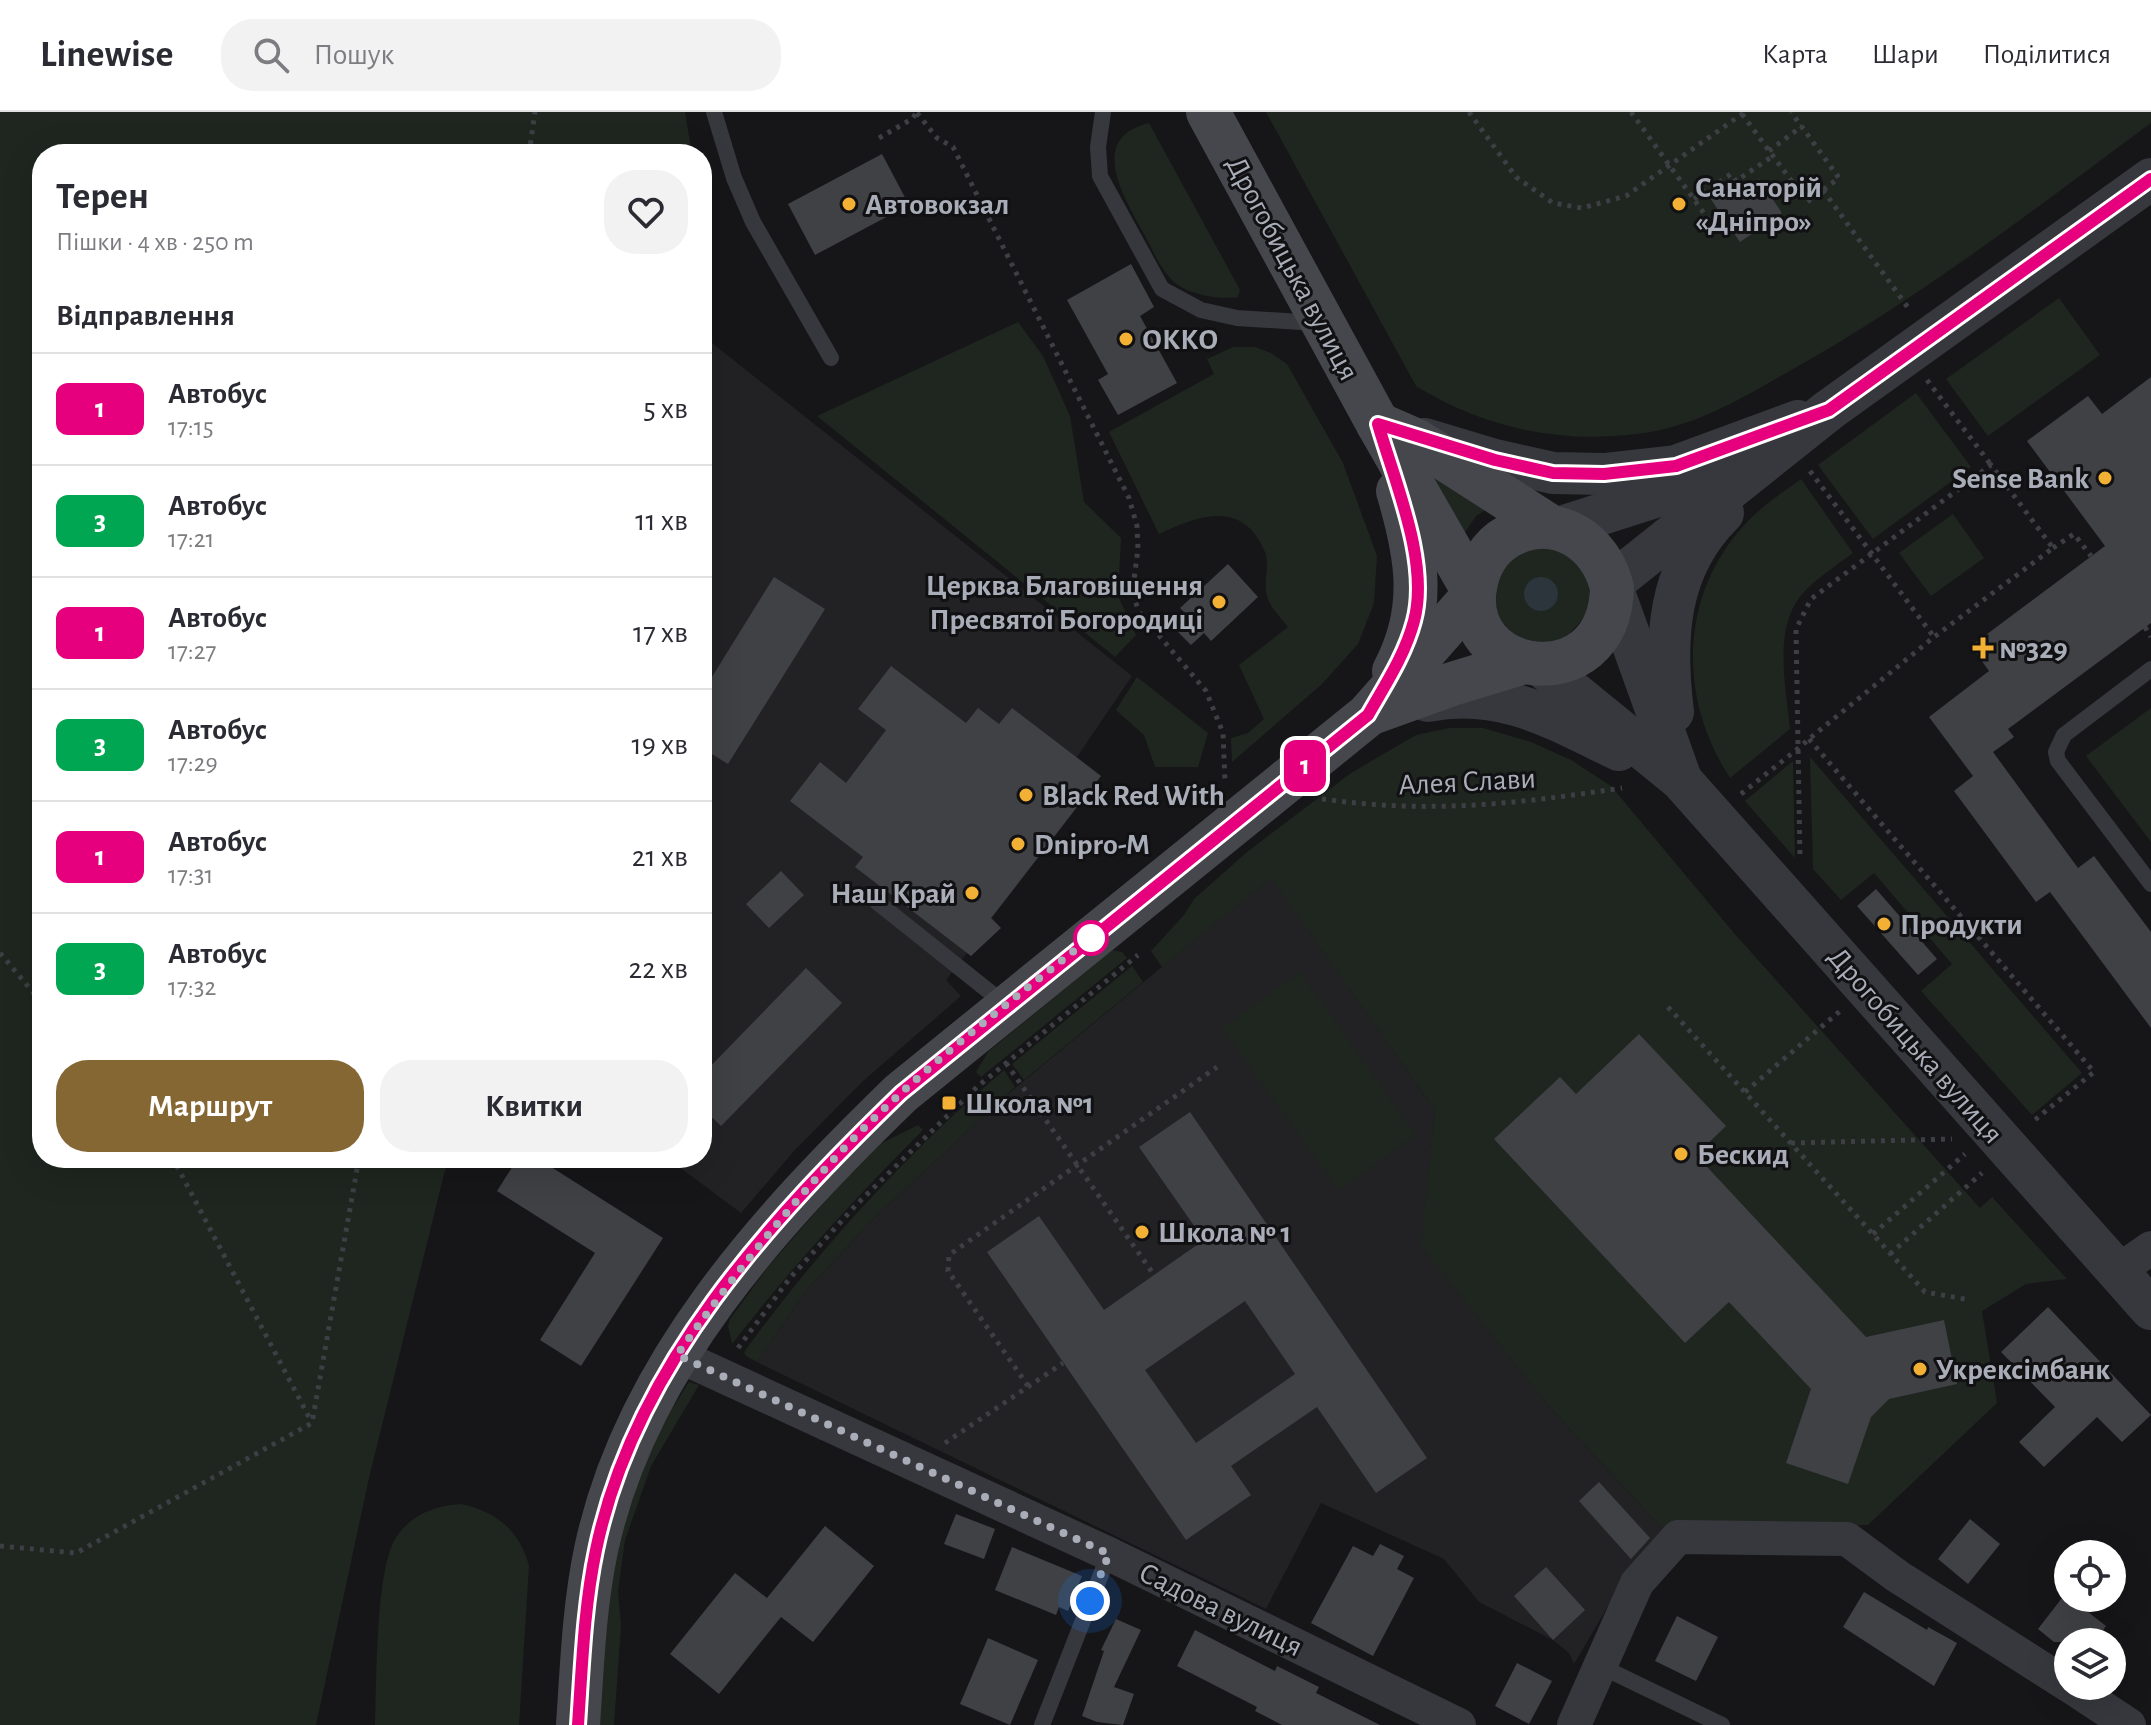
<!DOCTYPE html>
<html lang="uk">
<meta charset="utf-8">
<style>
body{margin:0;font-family:"Alegreya Sans",sans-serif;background:#f2f2f3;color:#2b2b33;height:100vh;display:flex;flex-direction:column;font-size:30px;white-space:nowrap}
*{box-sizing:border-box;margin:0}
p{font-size:26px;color:#7c7c81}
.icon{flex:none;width:44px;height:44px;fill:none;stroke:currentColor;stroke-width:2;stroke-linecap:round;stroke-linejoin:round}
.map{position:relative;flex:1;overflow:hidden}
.details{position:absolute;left:32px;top:32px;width:680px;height:1024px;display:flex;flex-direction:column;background:#fff;border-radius:32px;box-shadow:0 8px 32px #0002}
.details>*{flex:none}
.badge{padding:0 16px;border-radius:12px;font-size:28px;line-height:52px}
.fabs{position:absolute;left:2054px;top:1428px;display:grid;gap:16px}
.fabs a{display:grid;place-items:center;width:72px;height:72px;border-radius:50%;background:#fff;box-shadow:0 8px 32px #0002;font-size:40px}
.you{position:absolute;width:40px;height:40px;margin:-20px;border:6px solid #fff;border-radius:50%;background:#1a73e8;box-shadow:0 0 0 12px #1a73e833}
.map>.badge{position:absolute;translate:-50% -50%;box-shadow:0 0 0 4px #fff}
h2{padding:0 24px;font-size:30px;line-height:72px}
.round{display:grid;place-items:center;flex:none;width:84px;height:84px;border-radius:32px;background:#f2f2f3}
.headline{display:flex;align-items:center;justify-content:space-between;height:136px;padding:0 24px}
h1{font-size:38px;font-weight:700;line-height:60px}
.action{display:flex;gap:16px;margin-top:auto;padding:16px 24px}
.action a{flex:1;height:92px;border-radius:32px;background:#856733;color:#fff;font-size:32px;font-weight:700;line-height:92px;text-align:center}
.action a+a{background:#f2f2f3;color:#2b2b33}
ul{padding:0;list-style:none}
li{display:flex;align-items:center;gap:24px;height:112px;padding:0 24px;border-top:2px solid #e1e1e2}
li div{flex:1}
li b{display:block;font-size:30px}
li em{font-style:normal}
li .badge{min-width:88px;font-weight:700;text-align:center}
header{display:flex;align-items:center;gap:48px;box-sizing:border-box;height:112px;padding:0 40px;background:#fff;border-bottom:2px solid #e1e1e2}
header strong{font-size:38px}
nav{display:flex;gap:44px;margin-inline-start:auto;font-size:28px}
.search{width:560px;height:72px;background:#f2f2f3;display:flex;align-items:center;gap:20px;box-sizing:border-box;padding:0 28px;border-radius:32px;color:#7c7c81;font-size:30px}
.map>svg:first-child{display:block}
</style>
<header>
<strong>Linewise</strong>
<div class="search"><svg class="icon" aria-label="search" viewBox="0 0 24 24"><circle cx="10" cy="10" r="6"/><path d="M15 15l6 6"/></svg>Пошук</div>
<nav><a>Карта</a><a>Шари</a><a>Поділитися</a></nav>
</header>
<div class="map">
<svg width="2151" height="1613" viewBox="0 0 2151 1613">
<rect width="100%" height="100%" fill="#161618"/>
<g fill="#222225">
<path d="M 702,223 L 1132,564 L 1077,645 L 1101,664 L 992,806 L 1001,816 L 971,844 L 967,841 L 946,868 L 961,884 L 862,970 L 794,1039 L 741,1101 L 667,1046 L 702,1046 Z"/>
<path d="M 1271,765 L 1435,998 L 1422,1134 L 1552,1298 L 1663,1417 L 1634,1450 L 1574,1552 L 1569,1541 L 1553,1528 L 1479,1490 L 1444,1447 L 1321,1391 L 1266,1497 L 757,1250 L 805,1180 L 874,1106 L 1003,986 Z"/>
</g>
<g fill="#1e261f">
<path d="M 0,0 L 685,0 L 692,42 L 42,42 L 42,1046 L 448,1046 L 369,1366 L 316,1613 L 0,1613 Z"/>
<path d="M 1266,0 L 2151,0 L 2151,11 C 2032,99 1916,189 1786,261 C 1739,288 1692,316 1636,322 C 1558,332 1482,315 1416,274 Z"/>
<path d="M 1149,11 L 1240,178 L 1238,185 C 1221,188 1192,183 1178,173 C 1162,162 1153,138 1144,122 C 1125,87 1086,26 1149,11 Z"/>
<path d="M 2059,186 L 2100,243 L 1988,324 L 1946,267 Z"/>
<path d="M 1018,210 L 1043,244 L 1070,304 L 1084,390 L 1121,426 L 1118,484 L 1136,523 L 1115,545 L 817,304 Z"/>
<path d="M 1233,235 L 1255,235 L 1271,241 L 1287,252 L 1343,351 L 1377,444 L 1374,491 L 1358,532 L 1321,573 L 1232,650 L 1231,626 L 1248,621 L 1264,607 L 1239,553 L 1288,515 C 1281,506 1269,494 1267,484 C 1263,470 1270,453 1265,440 C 1243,387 1199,403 1159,422 L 1109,320 L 1214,262 L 1207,247 Z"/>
<path d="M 1916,281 L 1971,355 L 1873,427 L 1818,353 Z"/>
<path d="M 1420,342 L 1498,390 L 1476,404 L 1461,426 Z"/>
<path d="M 1801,367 L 1853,441 C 1837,453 1818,465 1804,480 C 1772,514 1786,575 1790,617 L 1730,666 C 1676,584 1679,476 1752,405 C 1766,391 1785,379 1801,367 Z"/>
<path d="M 1953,402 L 1984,446 L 1931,484 L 1899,441 Z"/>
<path d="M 1533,433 L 1571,441 C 1600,487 1599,493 1560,531 L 1521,530 L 1495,502 L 1495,463 L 1523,436 Z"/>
<path d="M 1137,565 L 1208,621 L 1198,655 L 1155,655 L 1144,623 L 1116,598 Z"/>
<path d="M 2151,596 L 2151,730 L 2086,644 Z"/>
<path d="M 1449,616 L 1483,616 L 1531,630 L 1571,648 L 1611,674 L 1733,820 L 1980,1096 L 1992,1085 L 2067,1167 L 2026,1172 L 1982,1199 L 1997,1291 L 1868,1413 L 1663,1417 L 1552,1298 L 1421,1134 L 1435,998 L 1271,766 L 1162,855 L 1151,839 L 1184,803 L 1194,787 L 1247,740 L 1351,661 L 1416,623 Z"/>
<path d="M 1810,645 L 2082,961 L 2032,1003 L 1921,879 L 1952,852 L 1874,761 L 1841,788 L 1813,757 Z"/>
<path d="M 1793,649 L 1795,746 L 1745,689 Z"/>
<path d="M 1112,838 L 1122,840 L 1127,846 L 981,965 L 976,960 L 988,940 Z"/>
<path d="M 1132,854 L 1143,870 L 1024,968 L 1012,952 Z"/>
<path d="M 1300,860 L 1416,1023 L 1339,1079 L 1222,916 Z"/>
<path d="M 1004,958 L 1015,975 L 874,1106 L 805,1180 L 757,1250 L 746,1244 L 744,1240 C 819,1137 907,1041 1004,958 Z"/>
<path d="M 918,1013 L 923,1018 C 855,1086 791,1156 732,1232 L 728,1214 L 730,1207 L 768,1155 L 835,1078 L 880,1032 Z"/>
<path d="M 689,1270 L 699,1273 L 651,1354 L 625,1428 L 618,1479 L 621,1515 L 614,1613 L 597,1613 L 603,1475 L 639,1349 Z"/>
<path d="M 461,1392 C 496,1399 520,1419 529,1454 L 519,1613 L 375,1613 C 377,1572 375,1454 397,1424 C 412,1402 435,1394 461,1392 Z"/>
</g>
<circle fill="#2c353c" cx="1541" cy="482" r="17"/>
<g fill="#404145" fill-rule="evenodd">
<path d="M 882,42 L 909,93 L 815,143 L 788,92 Z"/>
<path d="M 1759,67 L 1782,101 L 1740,130 L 1710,86 L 1731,71 L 1738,81 Z"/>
<path d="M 1131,152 L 1154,195 L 1140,204 L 1177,271 L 1118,303 L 1098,268 L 1108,262 L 1067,188 Z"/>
<path d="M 2151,265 L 2151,511 L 2008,617 L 2014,625 L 1993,640 L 2078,756 L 2094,744 L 2151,820 L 2151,916 L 2050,780 L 2036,790 L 1954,679 L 1973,664 L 1929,605 L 1989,559 L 1971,534 L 2105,434 L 2027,329 L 2088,284 L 2102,302 Z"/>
<path d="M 1228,452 L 1258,485 L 1211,529 L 1204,521 L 1191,533 L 1173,515 L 1187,503 L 1180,496 Z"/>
<path d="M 774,465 L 825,497 L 728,652 L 702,636 L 702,581 Z"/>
<path d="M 891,554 L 966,611 L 978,596 L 999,612 L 1012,596 L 1101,664 L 991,806 L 1001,816 L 971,844 L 855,755 L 863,745 L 790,689 L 820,650 L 846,671 L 886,618 L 858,597 Z"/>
<path d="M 781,759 L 804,783 L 769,816 L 746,792 Z"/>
<path d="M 1876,777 L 1937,847 L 1918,863 L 1857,794 Z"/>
<path d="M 806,856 L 842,891 L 721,1014 L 702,996 L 702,963 Z"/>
<path d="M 1639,922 L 1726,1014 L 1696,1043 L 1866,1225 L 1944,1208 L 1957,1272 L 1889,1287 L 1871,1305 L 1848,1372 L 1786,1351 L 1811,1277 L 1729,1190 L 1685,1231 L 1494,1027 L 1560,965 L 1576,982 Z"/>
<path d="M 1190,1000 L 1427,1346 L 1376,1381 L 1317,1295 L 1231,1354 L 1251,1383 L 1186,1428 L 987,1140 L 1039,1104 L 1104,1198 L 1204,1128 L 1139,1035 ZM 1245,1189 L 1295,1262 L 1196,1331 L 1145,1258 Z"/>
<path d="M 518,1046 L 537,1046 L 663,1126 L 581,1254 L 540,1228 L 595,1141 L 497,1079 Z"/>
<path d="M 2048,1195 L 2151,1303 L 2122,1330 L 2097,1305 L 2044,1355 L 2019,1330 L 2055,1295 L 2001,1240 Z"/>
<path d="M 1599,1370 L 1650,1426 L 1631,1447 L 1579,1389 Z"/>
<path d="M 956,1402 L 995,1417 L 984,1447 L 944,1432 Z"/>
<path d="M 1970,1407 L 2000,1432 L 1968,1472 L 1938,1447 Z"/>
<path d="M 825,1414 L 874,1454 L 813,1530 L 781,1505 L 719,1582 L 670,1542 L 735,1461 L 767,1486 Z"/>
<path d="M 1380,1432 L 1404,1444 L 1397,1457 L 1414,1466 L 1373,1544 L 1311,1511 L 1353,1434 L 1373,1444 Z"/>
<path d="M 1012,1435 L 1082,1464 L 1068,1499 L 1059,1495 L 1056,1503 L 995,1478 Z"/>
<path d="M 1546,1455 L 1585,1498 L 1553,1528 L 1514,1484 Z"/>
<path d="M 1864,1480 L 1927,1518 L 1928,1515 L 1957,1531 L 1934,1574 L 1843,1515 Z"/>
<path d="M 2065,1482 L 2106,1514 L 2094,1530 L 2054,1530 L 2038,1517 Z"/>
<path d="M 1677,1504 L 1718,1525 L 1696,1569 L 1655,1549 Z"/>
<path d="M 1116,1507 L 1141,1518 L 1114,1575 L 1134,1582 L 1123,1613 L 1097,1610 L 1082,1604 L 1104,1539 L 1101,1538 Z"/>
<path d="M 1195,1518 L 1275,1559 L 1277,1554 L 1319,1575 L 1316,1581 L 1380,1613 L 1282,1613 L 1255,1599 L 1257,1595 L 1177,1554 Z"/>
<path d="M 988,1526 L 1038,1548 L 1010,1613 L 960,1592 Z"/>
<path d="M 1517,1551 L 1552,1569 L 1529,1612 L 1495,1594 Z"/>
</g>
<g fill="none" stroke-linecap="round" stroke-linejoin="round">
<g stroke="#3d3f44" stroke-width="5" stroke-dasharray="4 6" stroke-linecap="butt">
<path d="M 1469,0 L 1516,65 L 1553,91 L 1582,96 L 1626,84 L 1745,0"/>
<path d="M 1631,0 L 1716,118"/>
<path d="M 917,1 L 937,26 L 953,35 L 1129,386 L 1137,414 L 1138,437 L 1132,482 L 1140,501 L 1206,579 L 1223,621 L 1225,670"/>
<path d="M 1742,2 L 1807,90 L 1839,66 L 1791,0"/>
<path d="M 879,26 L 912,7 L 917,0"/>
<path d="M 1769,39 L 1802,14"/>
<path d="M 529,42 L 535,0"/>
<path d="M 1823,78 L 1909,197"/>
<path d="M 1694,87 L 1731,62 L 1736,69 L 1773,44"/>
<path d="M 1927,268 L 1991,353"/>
<path d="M 1810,359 L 1934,525"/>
<path d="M 2053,436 L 2074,422 L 2091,444"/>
<path d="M 2145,515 L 2151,525"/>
<path d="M 1809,627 L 2094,960 L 2031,1011"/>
<path d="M 1741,682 L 1800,635 L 1809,627 L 1934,525 L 2053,436 L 1991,353 L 1811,487 L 1796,517 L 1800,748"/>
<path d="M 1322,687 C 1429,702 1516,692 1622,676"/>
<path d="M 0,841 L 42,891"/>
<path d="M 1668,895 L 1925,1180 L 1970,1188"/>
<path d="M 1006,951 L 1154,1163"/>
<path d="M 1745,980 L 1840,899"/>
<path d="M 1791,1031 L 1952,1027"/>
<path d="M 170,1046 L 178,1056 L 311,1309"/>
<path d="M 1873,1122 L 1965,1042"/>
<path d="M 1890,1142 L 1982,1061"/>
<path d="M 738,1236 L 790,1166 L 856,1093 L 977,975 L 1138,843"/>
<path d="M 1028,1274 L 948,1159 L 949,1143 L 1217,955"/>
<path d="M 945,1331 L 1063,1251"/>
<path d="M 0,1434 L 76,1441 L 312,1311 L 359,1046"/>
</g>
<g stroke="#37383d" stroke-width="16">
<path d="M 714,0 L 734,66 L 753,110 L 831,246"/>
<path d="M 1103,0 L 1098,35 L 1100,64 L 1162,177 L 1201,198 L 1237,206 L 1316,211"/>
<path d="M 2151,557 L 2064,623 L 2056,640 L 2058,649 L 2151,772"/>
<path d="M 877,790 L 1006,893"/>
<path d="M 1600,1554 L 1722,1613"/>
<path d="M 1042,1613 L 1109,1442"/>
</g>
<g stroke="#37383d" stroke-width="34">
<path d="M 2118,1159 L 2151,1136"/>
<path d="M 677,1243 L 1109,1442 L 1459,1613"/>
<path d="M 2070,1574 L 2129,1613"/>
<path d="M 1574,1613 L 1637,1471 L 1678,1425 L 1847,1427 L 1897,1464 L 2068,1573"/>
</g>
<g stroke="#37383d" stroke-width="42">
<path d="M 1425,327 L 1495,348 L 1553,361 L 1604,362 L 1676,354 L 1798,309"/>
<path d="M 1558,416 L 1683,376 L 1708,363"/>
<path d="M 1540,553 L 1681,668 L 2151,1197"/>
<path d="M 1428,589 C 1501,574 1556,608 1619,638"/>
<path d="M 1673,600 C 1664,527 1667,456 1723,401"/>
<path d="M 1681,667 L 1611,472 L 1829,298 L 2151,67"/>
</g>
<g stroke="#45474d" stroke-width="44">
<path d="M 1208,0 L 1378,312 L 1474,480"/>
<path d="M 1378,312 L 1417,329 L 1551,415"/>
<path d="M 1611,472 C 1599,430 1560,403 1517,420 C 1495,429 1481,447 1476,470 C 1454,565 1609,590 1612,476"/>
<path d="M 1394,559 C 1427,497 1417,443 1398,379"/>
<path d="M 1374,600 L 1452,572 L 1524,550"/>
<path d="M 578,1613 C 582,1555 584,1495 596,1438 C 635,1254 771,1107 901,981 L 1368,603 L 1473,484"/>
</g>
</g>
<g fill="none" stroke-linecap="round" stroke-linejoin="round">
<g stroke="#fff" stroke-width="18">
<path id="line" d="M 578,1613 C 582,1555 584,1495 596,1438 C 634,1254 771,1107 901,981 L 1368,603 C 1385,573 1405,543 1414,509 C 1430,450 1394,368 1378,312 L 1495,348 L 1553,361 L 1604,362 L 1676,354 L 1829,298 L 2151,67"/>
</g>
<use href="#line" stroke="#e6007e" stroke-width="12"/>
<path stroke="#a8adb8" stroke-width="8" stroke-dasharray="0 14.4" d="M 1090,1489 L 1109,1442 L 677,1243 C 730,1168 786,1097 849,1031 C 923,955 1011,889 1094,823 L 1091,826"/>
</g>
<g fill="#f2b134" stroke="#111113" stroke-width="3">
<circle cx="849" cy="92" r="8"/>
<circle cx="1679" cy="92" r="8"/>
<circle cx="1126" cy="227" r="8"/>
<circle cx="2105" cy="366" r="8"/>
<circle cx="1219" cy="490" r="8"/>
<path d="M1979 524h8v8h8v8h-8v8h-8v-8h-8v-8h8z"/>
<circle cx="1026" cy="683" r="8"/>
<circle cx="1018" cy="732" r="8"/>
<circle cx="972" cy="781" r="8"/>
<circle cx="1884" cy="812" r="8"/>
<rect x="941" y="983" width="16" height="16" rx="4"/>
<circle cx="1681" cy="1042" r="8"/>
<circle cx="1142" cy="1120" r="8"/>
<circle cx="1920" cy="1257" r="8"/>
</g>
<circle fill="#fff" stroke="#e6007e" stroke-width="4" cx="1091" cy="826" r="16"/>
<g text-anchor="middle" stroke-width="6" stroke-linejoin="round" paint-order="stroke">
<g font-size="30" font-weight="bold" fill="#a8adb8" stroke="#111113" text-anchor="start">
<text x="1695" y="85">Санаторій<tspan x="1695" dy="34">«Дніпро»</tspan></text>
<text x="865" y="102">Автовокзал</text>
<text x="1142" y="237">ОККО</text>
<text x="2089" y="376" text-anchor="end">Sense Bank</text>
<text x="1203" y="483" text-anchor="end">Церква Благовіщення<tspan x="1203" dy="34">Пресвятої Богородиці</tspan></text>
<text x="1999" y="546">№329</text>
<text x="1042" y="693">Black Red With</text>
<text x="1034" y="742">Dnipro-M</text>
<text x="956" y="791" text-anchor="end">Наш Край</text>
<text x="1900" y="822">Продукти</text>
<text x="965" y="1001">Школа №1</text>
<text x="1697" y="1052">Бескид</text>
<text x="1158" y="1130">Школа № 1</text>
<text x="1936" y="1267">Укрексімбанк</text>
</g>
<g font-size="30" fill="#a8adb8" stroke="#111113">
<text transform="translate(1293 156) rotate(62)" y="10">Дрогобицька вулиця</text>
<text transform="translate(1467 669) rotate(-3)" y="10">Алея Слави</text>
<text transform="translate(1916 933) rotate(49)" y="10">Дрогобицька вулиця</text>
<text transform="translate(1221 1497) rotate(26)" y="10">Садова вулиця</text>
</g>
</g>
</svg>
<div class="fabs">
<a><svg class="icon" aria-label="locate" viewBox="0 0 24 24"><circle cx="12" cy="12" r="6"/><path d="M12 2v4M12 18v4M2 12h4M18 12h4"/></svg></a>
<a><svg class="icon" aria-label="layers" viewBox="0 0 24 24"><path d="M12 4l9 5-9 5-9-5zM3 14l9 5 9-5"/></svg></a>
</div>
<div class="you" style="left:1090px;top:1489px"></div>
<b class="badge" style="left:1305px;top:654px;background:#e6007e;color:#fff">1</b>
<section class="details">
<div class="headline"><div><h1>Терен</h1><p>Пішки · 4 хв · 250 m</p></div><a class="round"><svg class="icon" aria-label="heart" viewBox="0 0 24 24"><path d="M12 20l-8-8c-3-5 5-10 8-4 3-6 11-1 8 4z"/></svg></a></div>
<h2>Відправлення</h2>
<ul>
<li><span class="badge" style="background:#e6007e;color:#fff">1</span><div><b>Автобус</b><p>17:15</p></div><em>5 хв</em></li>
<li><span class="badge" style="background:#00a651;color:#fff">3</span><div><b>Автобус</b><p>17:21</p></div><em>11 хв</em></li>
<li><span class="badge" style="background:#e6007e;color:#fff">1</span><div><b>Автобус</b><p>17:27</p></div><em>17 хв</em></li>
<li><span class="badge" style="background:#00a651;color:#fff">3</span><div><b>Автобус</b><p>17:29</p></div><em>19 хв</em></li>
<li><span class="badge" style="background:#e6007e;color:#fff">1</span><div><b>Автобус</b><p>17:31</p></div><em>21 хв</em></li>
<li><span class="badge" style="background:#00a651;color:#fff">3</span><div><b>Автобус</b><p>17:32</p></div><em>22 хв</em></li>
</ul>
<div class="action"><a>Маршрут</a><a>Квитки</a></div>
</section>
</div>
